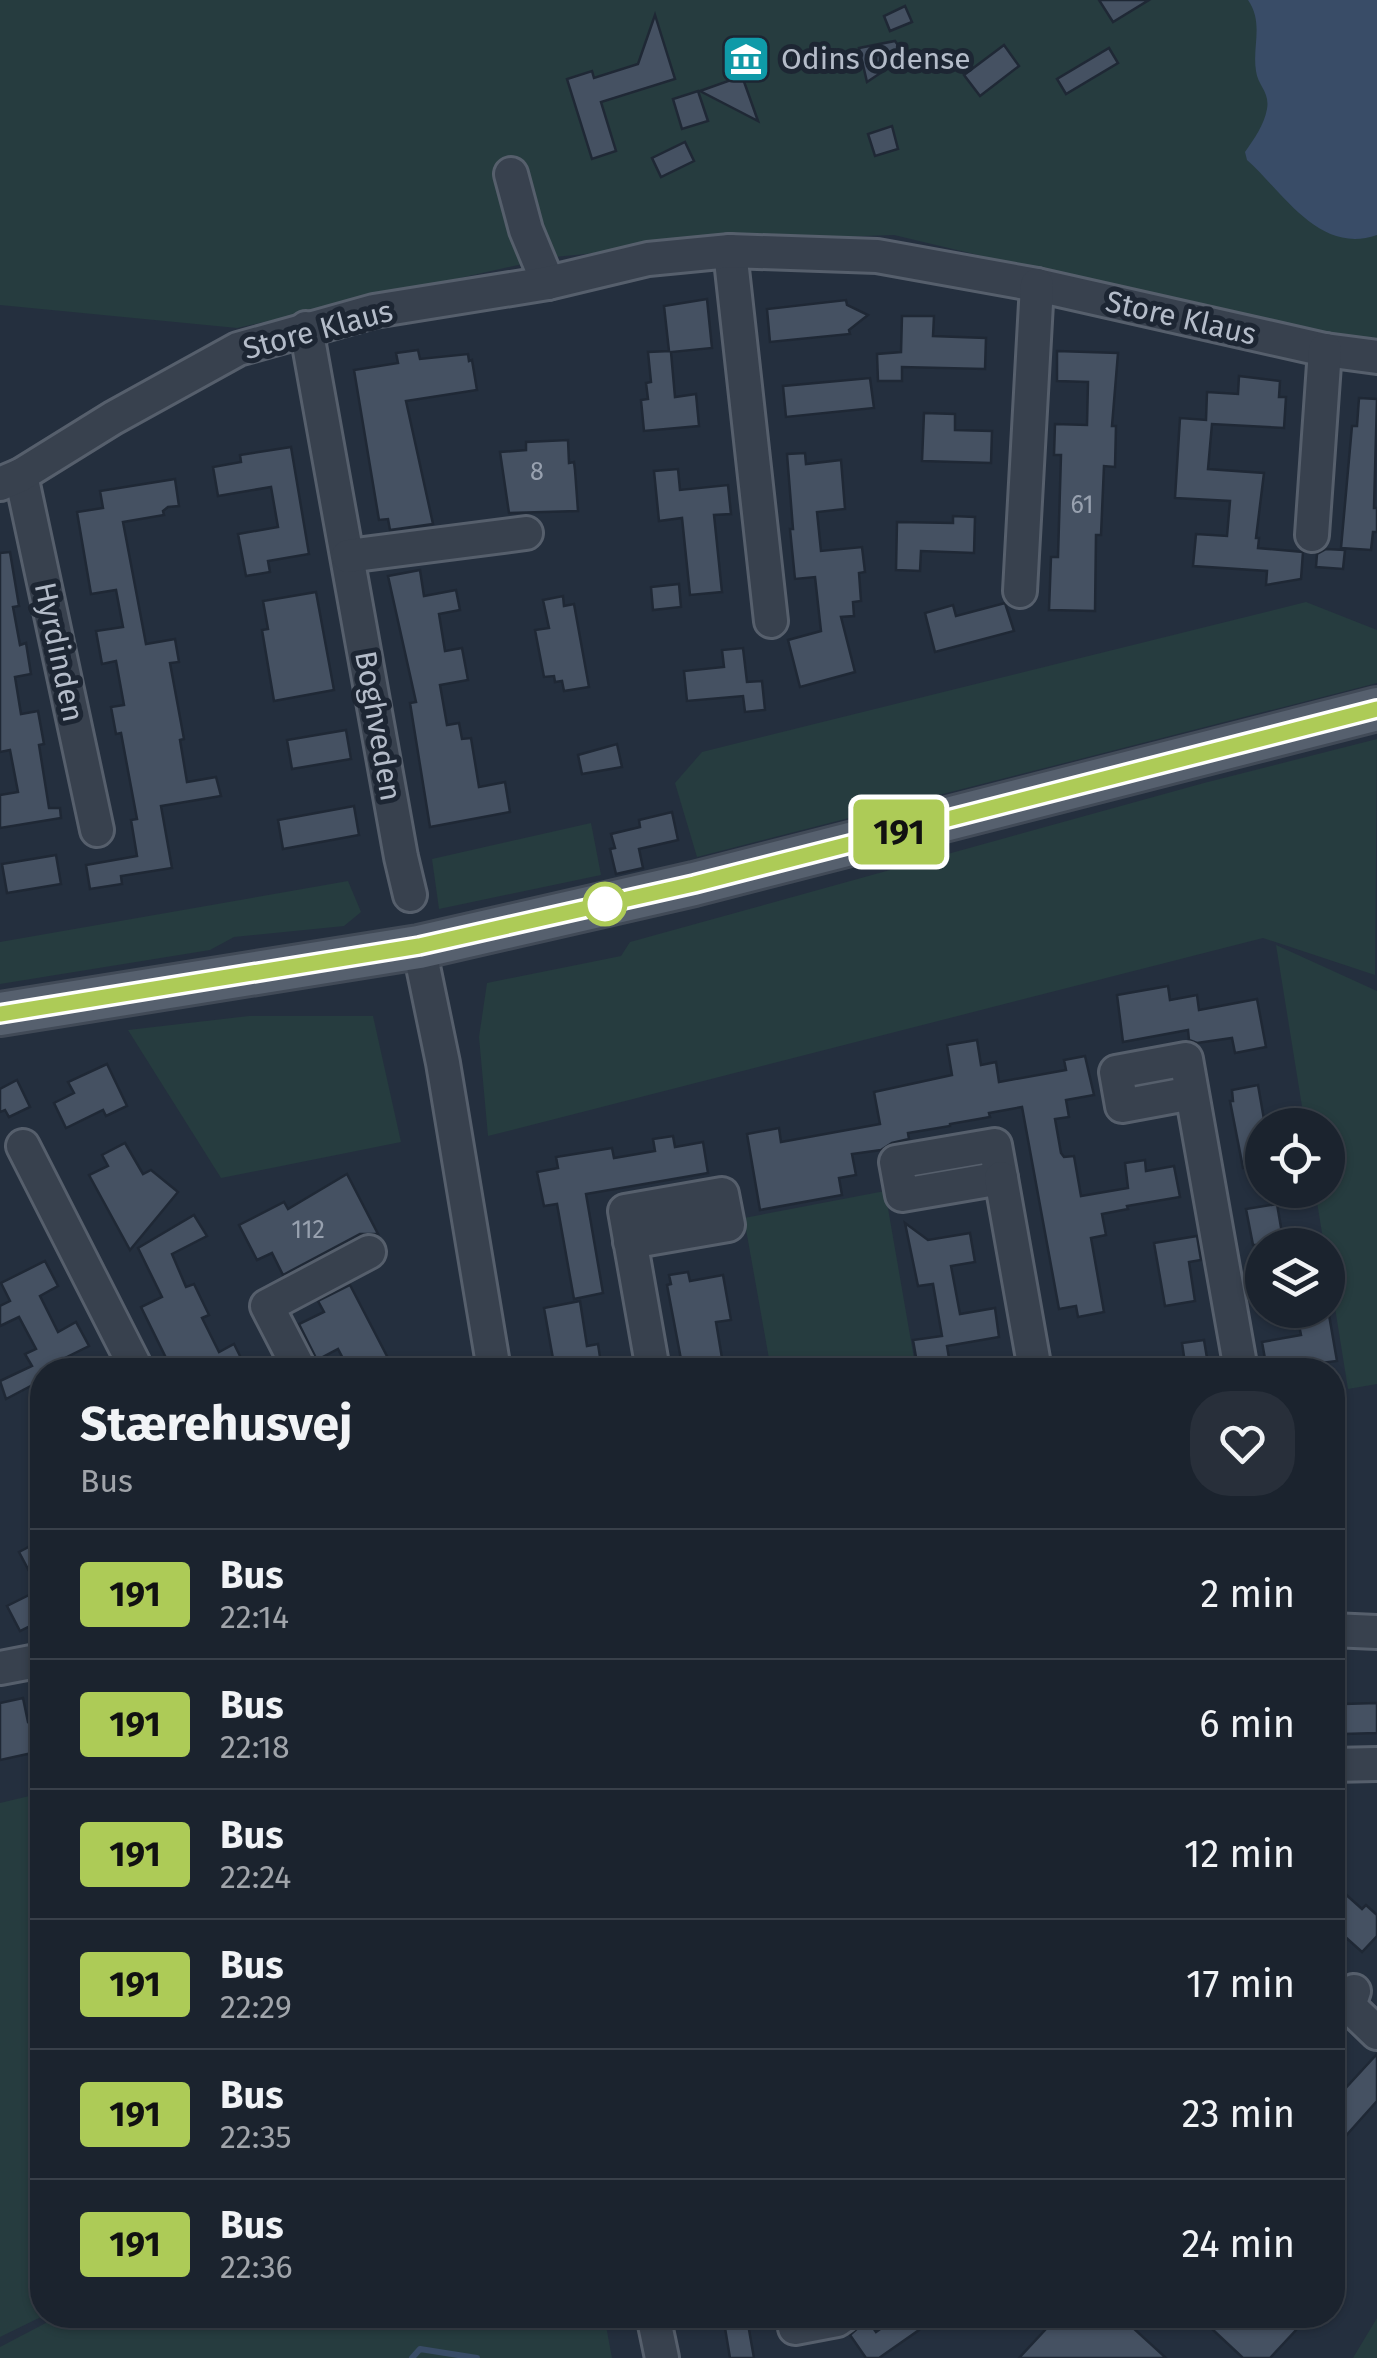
<!DOCTYPE html>
<meta charset="utf-8">
<style>
body{margin:0;font-family:"Fira Sans",sans-serif;background:#282f3a;color:#f1f3f6;height:100vh;display:flex;flex-direction:column;font-size:38px;white-space:nowrap}
*{box-sizing:border-box;margin:0}
p{font-size:32px;color:#a0a4aa}
.icon{flex:none;width:55px;height:55px;fill:none;stroke:currentColor;stroke-width:2;stroke-linecap:round;stroke-linejoin:round}
.map{position:relative;flex:1;overflow:hidden}
.sheet{position:absolute;left:30px;top:1358px;width:1315px;height:970px;display:flex;flex-direction:column;background:#1b232e;border-radius:40px;box-shadow:0 2px 8px #0004,0 0 0 2px #39404a}
.sheet>*{flex:none}
.badge{padding:0 20px;border-radius:8px;font-size:35px;line-height:65px}
.tools{position:absolute;left:1245px;top:1108px;display:grid;gap:20px}
.tools a{display:grid;place-items:center;width:100px;height:100px;border-radius:50%;background:#1b232e;box-shadow:0 2px 8px #0004,0 0 0 2px #39404a;font-size:50px}
.map>.badge{position:absolute;translate:-50% -50%;box-shadow:0 0 0 5px #fff}
.round{display:grid;place-items:center;flex:none;width:105px;height:105px;border-radius:40px;background:#282f3a}
.headline{display:flex;align-items:center;justify-content:space-between;height:170px;padding:0 50px}
h1{font-size:48px;font-weight:700;line-height:75px}
ul{padding:0;list-style:none}
li{display:flex;align-items:center;gap:30px;height:130px;padding:0 50px;border-top:2px solid #39404a}
li div{flex:1}
li b{display:block;font-size:38px}
li em{font-style:normal}
li .badge{min-width:110px;font-weight:700;text-align:center}
.map>svg:first-child{display:block}
</style>
<div class="map">
<svg width="1377" height="2358" viewBox="0 0 1377 2358">
<rect width="100%" height="100%" fill="#242f3e"/>
<g fill="#263c3f">
<path d="M 0,0 L 1377,0 L 1377,340 L 1289,329 L 894,235 L 722,241 L 554,257 L 237,328 L 0,305 Z"/>
<path d="M 1306,602 L 1377,630 L 1377,683 L 697,857 L 675,783 L 702,752 Z"/>
<path d="M 1377,739 L 1375,975 L 1263,938 L 488,1136 L 479,1037 L 487,983 L 621,956 L 630,942 L 1204,783 Z"/>
<path d="M 591,823 L 601,875 L 439,909 L 432,859 Z"/>
<path d="M 348,881 L 361,912 L 344,926 L 234,937 L 210,950 L 0,984 L 0,942 Z"/>
<path d="M 1276,945 L 1377,991 L 1377,1384 L 1348,1389 L 1328,1264 L 1328,1245 L 1324,1245 L 1315,1190 L 1328,1190 L 1328,1125 L 1305,1125 Z"/>
<path d="M 249,1016 L 373,1016 L 401,1142 L 221,1178 L 128,1030 Z"/>
<path d="M 885,1191 L 916,1370 L 771,1370 L 744,1218 Z"/>
<path d="M 42,1793 L 42,2315 L 45,2315 L 0,2337 L 0,1803 Z"/>
<path d="M 61,2315 L 604,2315 L 612,2358 L 0,2358 L 0,2347 Z"/>
<path d="M 1377,2318 L 1377,2358 L 1353,2358 Z"/>
</g>
<path fill="#394c67" d="M 1248,0 L 1377,0 L 1377,235 C 1319,255 1284,193 1247,160 L 1245,152 C 1254,139 1264,125 1267,109 C 1270,92 1258,86 1256,71 C 1252,46 1264,23 1248,0 Z"/>
<g fill="none" stroke-linecap="round" stroke-linejoin="round">
<path stroke="#394c67" stroke-width="6" d="M 412,2358 L 420,2349 L 477,2358"/>
</g>
<g fill="#455162" stroke="#1f2835" stroke-width="2.5">
<path d="M 1099,0 L 1149,0 L 1113,22 Z"/>
<path d="M 905,6 L 912,22 L 890,31 L 884,16 Z"/>
<path d="M 655,15 L 675,79 L 601,102 L 616,151 L 592,159 L 567,79 L 592,71 L 594,78 L 638,64 Z"/>
<path d="M 895,41 L 906,56 L 867,82 L 859,48 Z"/>
<path d="M 1004,45 L 1019,66 L 980,96 L 964,75 Z"/>
<path d="M 1109,48 L 1118,63 L 1066,94 L 1057,79 Z"/>
<path d="M 742,76 L 758,121 L 700,91 Z"/>
<path d="M 698,91 L 708,121 L 682,129 L 673,99 Z"/>
<path d="M 892,126 L 898,149 L 875,156 L 868,134 Z"/>
<path d="M 685,142 L 694,161 L 661,177 L 652,158 Z"/>
<path d="M 707,299 L 712,348 L 671,352 L 675,397 L 696,394 L 699,426 L 644,431 L 641,400 L 648,399 L 646,383 L 651,382 L 648,352 L 669,351 L 664,306 Z"/>
<path d="M 846,300 L 847,305 L 868,315 L 849,330 L 850,334 L 770,342 L 767,309 Z"/>
<path d="M 902,316 L 934,316 L 933,336 L 986,338 L 985,369 L 902,367 L 902,381 L 878,381 L 877,354 L 901,352 Z"/>
<path d="M 418,350 L 420,359 L 468,354 L 469,361 L 472,360 L 477,390 L 406,401 L 433,524 L 390,530 L 388,519 L 379,520 L 354,370 L 398,363 L 396,353 Z"/>
<path d="M 1057,351 L 1118,353 L 1112,426 L 1116,426 L 1115,467 L 1104,466 L 1101,535 L 1096,535 L 1095,611 L 1049,610 L 1051,557 L 1058,557 L 1061,455 L 1054,455 L 1055,424 L 1087,425 L 1088,382 L 1057,381 Z"/>
<path d="M 1239,376 L 1280,381 L 1279,397 L 1286,397 L 1284,428 L 1212,424 L 1208,469 L 1264,473 L 1256,538 L 1259,538 L 1258,548 L 1303,552 L 1301,579 L 1266,585 L 1267,571 L 1193,566 L 1196,534 L 1227,536 L 1230,501 L 1175,498 L 1180,418 L 1206,420 L 1207,392 L 1238,394 Z"/>
<path d="M 870,378 L 874,408 L 786,417 L 783,386 Z"/>
<path d="M 1359,398 L 1377,399 L 1374,508 L 1377,508 L 1377,532 L 1373,532 L 1371,550 L 1341,548 L 1352,426 L 1357,426 Z"/>
<path d="M 924,413 L 955,414 L 955,430 L 992,431 L 991,463 L 922,461 Z"/>
<path d="M 568,440 L 569,463 L 574,462 L 575,470 L 578,511 L 509,513 L 500,452 L 526,450 L 526,442 Z"/>
<path d="M 291,447 L 309,554 L 268,561 L 270,572 L 246,576 L 238,534 L 278,527 L 271,487 L 218,496 L 213,467 L 241,462 L 240,455 Z"/>
<path d="M 805,453 L 806,464 L 841,460 L 845,509 L 817,512 L 821,551 L 862,547 L 865,572 L 859,573 L 861,601 L 853,602 L 854,616 L 841,617 L 855,672 L 800,687 L 788,640 L 821,631 L 815,577 L 795,579 L 790,529 L 793,529 L 787,454 Z"/>
<path d="M 678,469 L 680,490 L 728,485 L 731,514 L 714,515 L 722,592 L 690,595 L 682,518 L 659,521 L 654,471 Z"/>
<path d="M 175,479 L 179,506 L 168,507 L 163,511 L 164,515 L 123,522 L 146,644 L 175,639 L 179,662 L 170,663 L 184,739 L 180,740 L 187,782 L 216,777 L 221,796 L 161,806 L 172,868 L 121,876 L 122,884 L 90,889 L 86,865 L 137,856 L 131,820 L 137,819 L 121,733 L 116,734 L 111,707 L 124,705 L 116,661 L 102,664 L 96,631 L 123,627 L 116,590 L 91,594 L 77,512 L 103,508 L 100,491 Z"/>
<path d="M 953,516 L 975,517 L 974,553 L 921,551 L 920,571 L 896,570 L 897,522 L 953,523 Z"/>
<path d="M 1326,549 L 1345,550 L 1343,569 L 1316,567 L 1317,554 Z"/>
<path d="M 10,552 L 19,606 L 13,607 L 20,645 L 26,643 L 31,674 L 15,677 L 21,714 L 38,711 L 44,744 L 39,745 L 49,808 L 60,808 L 61,818 L 0,828 L 0,795 L 18,792 L 10,750 L 0,752 L 0,553 Z"/>
<path d="M 420,570 L 424,596 L 456,590 L 460,610 L 439,614 L 445,651 L 462,648 L 468,680 L 440,685 L 447,725 L 459,723 L 462,739 L 471,738 L 479,787 L 505,782 L 510,812 L 430,827 L 410,703 L 416,702 L 388,576 Z"/>
<path d="M 679,584 L 681,607 L 653,610 L 651,587 Z"/>
<path d="M 316,592 L 334,690 L 274,701 L 262,630 L 268,629 L 263,601 Z"/>
<path d="M 563,596 L 564,606 L 574,604 L 589,687 L 564,691 L 562,681 L 555,682 L 554,676 L 544,677 L 535,630 L 549,628 L 543,600 Z"/>
<path d="M 1005,603 L 1014,631 L 935,652 L 925,613 L 953,605 L 956,616 Z"/>
<path d="M 743,648 L 747,682 L 762,681 L 765,710 L 745,712 L 743,696 L 687,701 L 684,671 L 724,667 L 722,650 Z"/>
<path d="M 346,730 L 351,759 L 292,769 L 287,740 Z"/>
<path d="M 617,744 L 622,767 L 582,774 L 578,755 Z"/>
<path d="M 354,806 L 359,835 L 283,849 L 278,820 Z"/>
<path d="M 672,812 L 678,840 L 639,849 L 643,868 L 616,874 L 610,849 L 615,848 L 611,834 L 640,827 L 639,820 Z"/>
<path d="M 56,855 L 61,884 L 7,893 L 2,864 Z"/>
<path d="M 1168,986 L 1170,1000 L 1197,995 L 1199,1010 L 1257,999 L 1266,1047 L 1235,1053 L 1232,1038 L 1197,1043 L 1189,1040 L 1188,1030 L 1123,1042 L 1117,995 Z"/>
<path d="M 977,1040 L 981,1065 L 996,1062 L 999,1082 L 1066,1070 L 1064,1060 L 1085,1056 L 1094,1095 L 1066,1100 L 1069,1117 L 1055,1119 L 1061,1153 L 1064,1157 L 1074,1156 L 1081,1196 L 1128,1188 L 1125,1163 L 1145,1160 L 1146,1171 L 1174,1166 L 1180,1197 L 1127,1206 L 1128,1209 L 1102,1214 L 1106,1235 L 1091,1238 L 1104,1312 L 1078,1317 L 1076,1306 L 1059,1309 L 1022,1107 L 989,1113 L 990,1117 L 950,1124 L 950,1126 L 908,1133 L 909,1139 L 892,1143 L 881,1150 L 852,1154 L 856,1175 L 839,1178 L 842,1195 L 760,1210 L 747,1134 L 779,1128 L 781,1142 L 880,1124 L 874,1092 L 952,1075 L 947,1045 Z"/>
<path d="M 107,1064 L 127,1106 L 106,1116 L 103,1110 L 66,1128 L 54,1103 L 74,1093 L 68,1082 Z"/>
<path d="M 17,1080 L 30,1107 L 9,1117 L 5,1110 L 0,1112 L 0,1089 Z"/>
<path d="M 1258,1085 L 1265,1125 L 1262,1125 L 1262,1164 L 1243,1168 L 1230,1101 L 1233,1101 L 1232,1090 Z"/>
<path d="M 673,1136 L 675,1147 L 703,1142 L 708,1173 L 586,1194 L 603,1293 L 574,1299 L 557,1204 L 544,1206 L 537,1172 L 558,1168 L 556,1157 L 612,1148 L 614,1158 L 655,1151 L 653,1139 Z"/>
<path d="M 125,1143 L 143,1174 L 151,1170 L 178,1192 L 130,1250 L 89,1175 L 108,1166 L 102,1155 Z"/>
<path d="M 347,1174 L 378,1234 L 360,1234 L 283,1275 L 272,1253 L 257,1260 L 239,1225 L 284,1202 L 288,1209 Z"/>
<path d="M 1277,1204 L 1284,1245 L 1253,1245 L 1246,1209 Z"/>
<path d="M 194,1215 L 207,1236 L 172,1254 L 186,1287 L 194,1284 L 209,1315 L 202,1318 L 219,1352 L 234,1344 L 247,1370 L 172,1370 L 141,1307 L 162,1297 L 138,1248 Z"/>
<path d="M 905,1223 L 928,1240 L 970,1233 L 975,1262 L 951,1266 L 960,1314 L 995,1308 L 999,1337 L 947,1346 L 949,1358 L 917,1363 L 913,1340 L 942,1336 L 933,1284 L 918,1286 Z"/>
<path d="M 1197,1236 L 1201,1260 L 1189,1262 L 1195,1301 L 1165,1306 L 1154,1243 Z"/>
<path d="M 45,1261 L 58,1286 L 40,1296 L 58,1332 L 76,1322 L 89,1346 L 55,1363 L 59,1370 L 42,1370 L 42,1380 L 6,1399 L 0,1381 L 32,1366 L 25,1354 L 36,1349 L 19,1317 L 0,1326 L 0,1306 L 10,1301 L 1,1283 Z"/>
<path d="M 688,1272 L 690,1281 L 723,1275 L 731,1320 L 716,1322 L 724,1370 L 683,1370 L 667,1285 L 671,1284 L 669,1275 Z"/>
<path d="M 350,1285 L 390,1362 L 386,1364 L 389,1370 L 349,1370 L 338,1349 L 317,1360 L 299,1324 L 324,1312 L 318,1301 Z"/>
<path d="M 580,1301 L 587,1346 L 598,1344 L 602,1370 L 555,1370 L 544,1308 Z"/>
<path d="M 1328,1309 L 1337,1361 L 1267,1370 L 1262,1342 L 1301,1335 L 1297,1315 Z"/>
<path d="M 1204,1340 L 1209,1370 L 1186,1370 L 1182,1343 Z"/>
<path d="M 42,1540 L 42,1620 L 20,1631 L 7,1606 L 39,1590 L 19,1552 Z"/>
<path d="M 23,1698 L 28,1722 L 37,1720 L 41,1742 L 32,1744 L 32,1753 L 0,1760 L 0,1703 Z"/>
<path d="M 1377,1703 L 1377,1733 L 1343,1734 L 1343,1704 Z"/>
<path d="M 1342,1891 L 1362,1909 L 1366,1905 L 1377,1915 L 1377,1936 L 1362,1952 L 1332,1925 L 1332,1901 Z"/>
<path d="M 1377,2054 L 1377,2101 L 1343,2139 L 1332,2129 L 1332,2086 L 1341,2093 Z"/>
<path d="M 864,2315 L 876,2332 L 900,2315 L 933,2315 L 919,2330 L 879,2358 L 866,2358 L 850,2335 L 862,2324 Z"/>
<path d="M 1059,2315 L 1119,2315 L 1166,2358 L 1019,2358 Z"/>
<path d="M 1197,2315 L 1310,2315 L 1270,2358 L 1243,2358 Z"/>
<path d="M 748,2324 L 754,2358 L 730,2358 L 725,2328 Z"/>
</g>
<g fill="none" stroke-linecap="round" stroke-linejoin="round">
<g stroke="#565f6c" stroke-width="38">
<g id="minor">
<path d="M 511,174 L 526,230 L 548,283"/>
<path d="M 730,251 L 771,621"/>
<path d="M 306,328 L 401,857 L 410,895"/>
<path d="M 21,475 L 97,830"/>
<path d="M 0,484 L 21,475 L 113,418 L 238,349 L 374,311 L 548,283 L 648,259 L 730,251 L 877,256 L 1037,285 L 1325,350 L 1377,357"/>
<path d="M 1312,535 L 1325,350"/>
<path d="M 348,556 L 526,533"/>
<path d="M 1020,591 L 1037,285"/>
<path d="M 419,947 L 443,1063 L 494,1370"/>
<path d="M 1192,1093 L 1122,1106 L 1116,1072 L 1186,1059 L 1241,1370"/>
<path d="M 995,1145 L 1001,1178 L 902,1195 L 896,1162 Z"/>
<path d="M 23,1146 L 137,1370"/>
<path d="M 1001,1178 L 1035,1370"/>
<path d="M 630,1242 L 728,1225 L 722,1194 L 625,1211 L 653,1370"/>
<path d="M 300,1370 L 267,1306 L 369,1252"/>
<path d="M 1332,1630 L 1377,1632"/>
<path d="M 0,1668 L 42,1660"/>
<path d="M 1332,1765 L 1377,1764"/>
<path d="M 1354,1991 L 1349,2006 L 1377,2033"/>
<path d="M 653,2315 L 662,2358"/>
<path d="M 795,2328 L 837,2320 L 844,2315"/>
</g>
</g>
<g stroke="#414a57" stroke-width="48">
<path id="major" d="M 0,1014 L 419,947 L 694,884 L 1377,709"/>
</g>
<use href="#minor" stroke="#38414e" stroke-width="32"/>
<use href="#major" stroke="#56606e" stroke-width="42"/>
</g>
<g fill="none" stroke-linecap="round" stroke-linejoin="round">
<g stroke="#fff" stroke-width="22">
<path id="line" d="M 0,1014 L 419,946 L 694,884 L 1377,709"/>
</g>
<use href="#line" stroke="#adcb57" stroke-width="15"/>
</g>
<defs>
<g id="museum-square" transform="scale(2.5)"><rect x="-9" y="-9" width="18" height="18" rx="4" fill="#0f9aa8" stroke="#1d2633"/><path d="M0-6L6-3V-2H-6V-3ZM-5-1h2V3h-2ZM-1-1h2V3h-2ZM3-1h2V3H3ZM-6 4H6V6H-6Z" fill="#fff"/></g>
</defs>
<g fill-rule="evenodd">
<use href="#museum-square" x="746" y="59"/>
</g>
<circle fill="#fff" stroke="#adcb57" stroke-width="5" cx="605" cy="904" r="20"/>
<g text-anchor="middle" stroke-width="10" stroke-linejoin="round" paint-order="stroke">
<g font-size="25" fill="#98a1af">
<text x="537" y="480">8</text>
<text x="1082" y="513">61</text>
<text x="308" y="1238">112</text>
</g>
<g font-size="30" fill="#b4bcc9" stroke="#1d2633" text-anchor="start">
<text x="781" y="69">Odins Odense</text>
</g>
<g font-size="30" fill="#b4bcc9" stroke="#1d2633">
<text transform="translate(1181 318) rotate(13)" y="10">Store Klaus</text>
<text transform="translate(318 330) rotate(-15)" y="10">Store Klaus</text>
<text transform="translate(59 652) rotate(78)" y="10">Hyrdinden</text>
<text transform="translate(378 726) rotate(80)" y="10">Boghveden</text>
</g>
</g>
</svg>
<div class="tools">
<a><svg class="icon" aria-label="locate" viewBox="0 0 24 24"><circle cx="12" cy="12" r="6"/><path d="M12 2v4M12 18v4M2 12h4M18 12h4"/></svg></a>
<a><svg class="icon" aria-label="layers" viewBox="0 0 24 24"><path d="M12 4l9 5-9 5-9-5zM3 14l9 5 9-5"/></svg></a>
</div>
<b class="badge" style="left:899px;top:832px;background:#adcb57;color:#111">191</b>
<section class="sheet">
<div class="headline"><div><h1>Stærehusvej</h1><p>Bus</p></div><a class="round"><svg class="icon" aria-label="heart" viewBox="0 0 24 24"><path d="M12 20l-8-8c-3-5 5-10 8-4 3-6 11-1 8 4z"/></svg></a></div>
<ul>
<li><span class="badge" style="background:#adcb57;color:#111">191</span><div><b>Bus</b><p>22:14</p></div><em>2 min</em></li>
<li><span class="badge" style="background:#adcb57;color:#111">191</span><div><b>Bus</b><p>22:18</p></div><em>6 min</em></li>
<li><span class="badge" style="background:#adcb57;color:#111">191</span><div><b>Bus</b><p>22:24</p></div><em>12 min</em></li>
<li><span class="badge" style="background:#adcb57;color:#111">191</span><div><b>Bus</b><p>22:29</p></div><em>17 min</em></li>
<li><span class="badge" style="background:#adcb57;color:#111">191</span><div><b>Bus</b><p>22:35</p></div><em>23 min</em></li>
<li><span class="badge" style="background:#adcb57;color:#111">191</span><div><b>Bus</b><p>22:36</p></div><em>24 min</em></li>
</ul>
</section>
</div>
